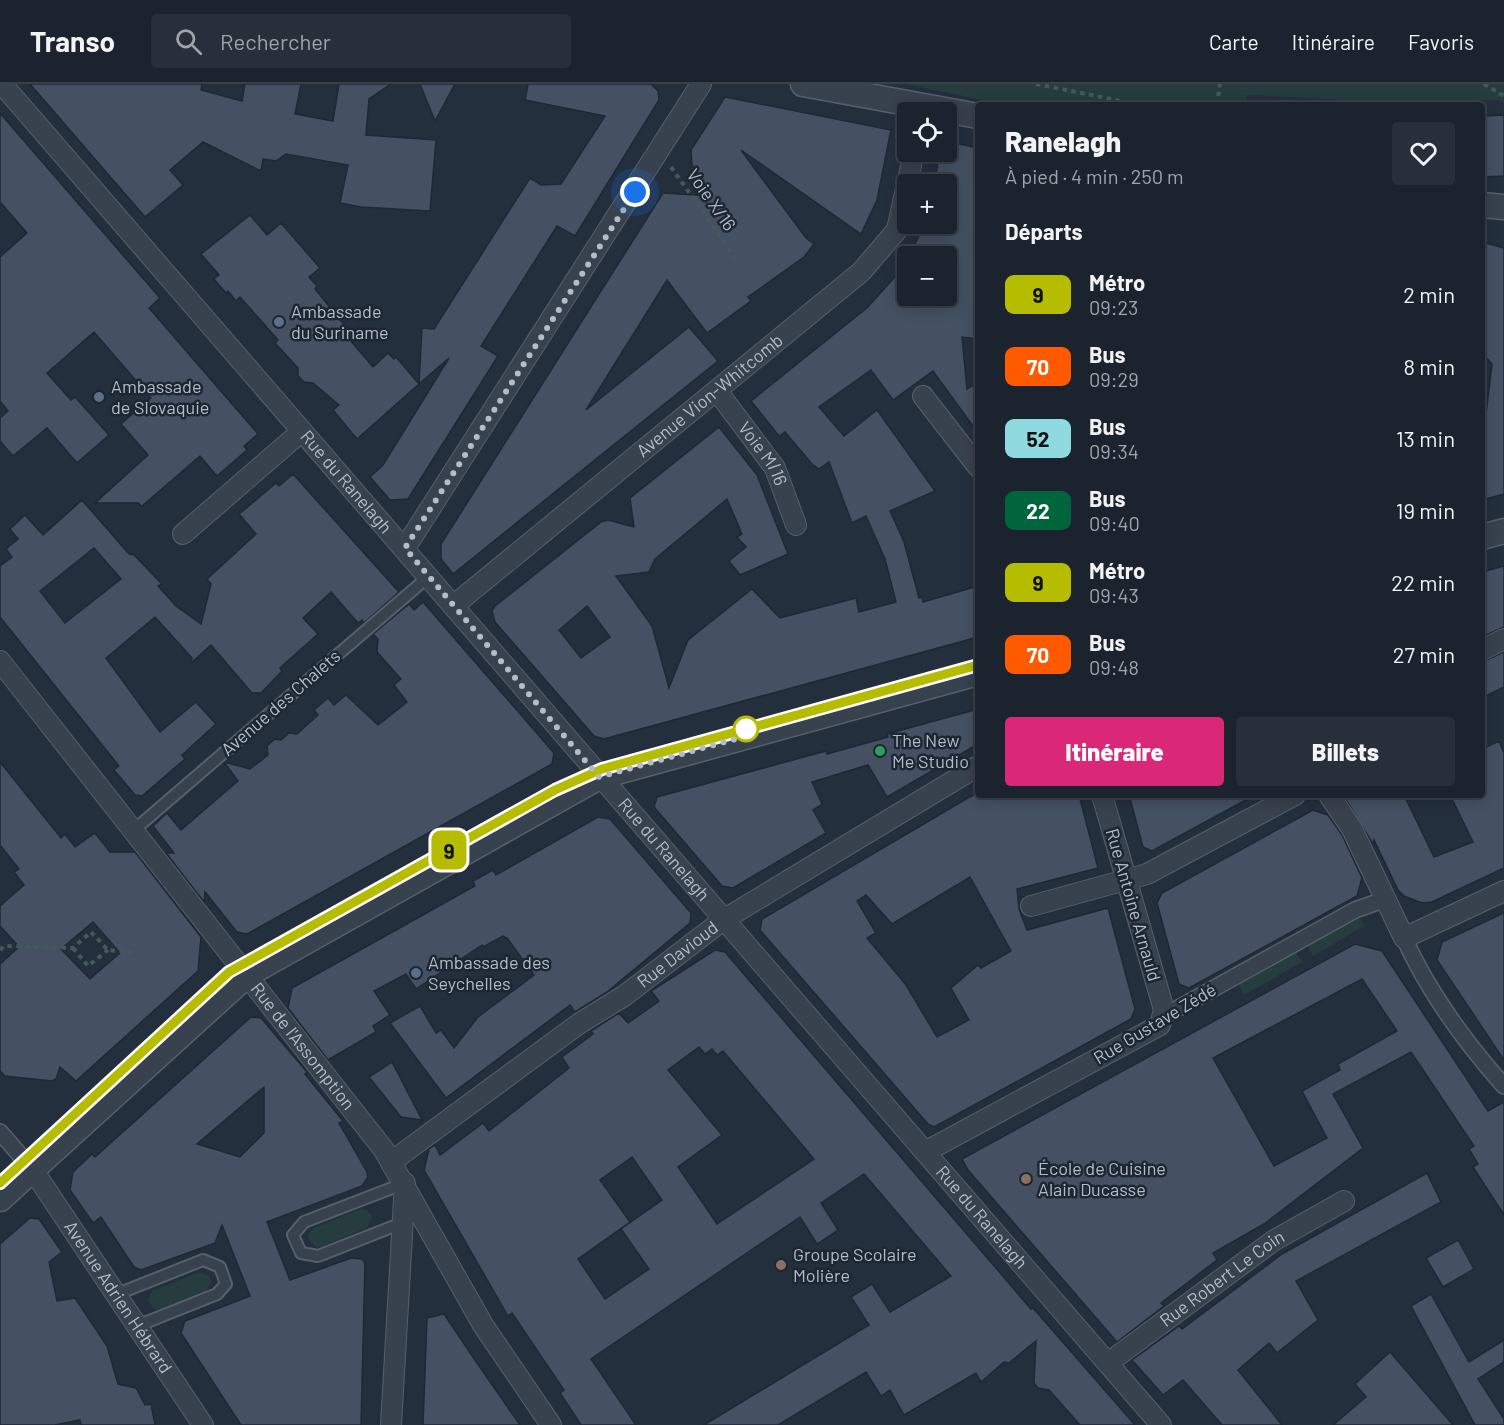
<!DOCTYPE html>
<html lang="fr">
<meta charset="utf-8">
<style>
body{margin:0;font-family:Barlow,sans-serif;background:#282f3a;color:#f1f3f6;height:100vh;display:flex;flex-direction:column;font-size:22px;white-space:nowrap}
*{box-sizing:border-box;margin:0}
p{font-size:20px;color:#a0a4aa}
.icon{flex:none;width:33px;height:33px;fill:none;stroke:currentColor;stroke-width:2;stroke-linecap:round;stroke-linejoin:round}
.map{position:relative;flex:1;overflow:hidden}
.drawer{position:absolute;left:975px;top:18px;width:510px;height:696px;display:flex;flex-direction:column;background:#1b232e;border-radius:6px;box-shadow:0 3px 15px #0003,0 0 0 2px #39404a}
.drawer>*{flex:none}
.badge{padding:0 12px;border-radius:9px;font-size:21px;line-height:39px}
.controls{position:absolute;left:897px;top:18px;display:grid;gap:12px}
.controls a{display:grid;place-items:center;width:60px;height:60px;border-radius:6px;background:#1b232e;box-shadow:0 3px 15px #0003,0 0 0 2px #39404a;font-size:30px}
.you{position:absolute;width:30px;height:30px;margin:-15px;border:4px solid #fff;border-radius:50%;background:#1a73e8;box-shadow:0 0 0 9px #1a73e833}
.map>.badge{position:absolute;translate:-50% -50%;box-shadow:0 0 0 3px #fff}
h2{padding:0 30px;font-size:22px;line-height:54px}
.round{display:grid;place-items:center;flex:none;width:63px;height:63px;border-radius:6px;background:#282f3a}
.summary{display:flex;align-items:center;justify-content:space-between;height:102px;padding:0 30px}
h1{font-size:28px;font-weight:800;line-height:45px}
.action{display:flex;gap:12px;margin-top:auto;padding:12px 30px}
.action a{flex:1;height:69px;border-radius:6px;background:#db2777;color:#fff;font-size:24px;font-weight:800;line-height:69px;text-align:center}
.action a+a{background:#282f3a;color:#f1f3f6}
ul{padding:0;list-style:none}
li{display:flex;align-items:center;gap:18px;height:72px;padding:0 30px}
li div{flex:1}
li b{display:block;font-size:22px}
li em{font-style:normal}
li .badge{min-width:66px;font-weight:700;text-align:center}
header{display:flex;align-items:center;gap:36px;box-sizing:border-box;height:84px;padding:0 30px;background:#1b232e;border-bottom:2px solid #39404a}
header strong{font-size:28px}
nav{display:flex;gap:33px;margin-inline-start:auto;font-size:21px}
.search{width:420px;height:54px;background:#282f3a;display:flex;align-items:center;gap:15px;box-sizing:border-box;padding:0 21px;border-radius:6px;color:#a0a4aa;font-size:22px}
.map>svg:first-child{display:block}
</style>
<header>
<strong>Transo</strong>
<div class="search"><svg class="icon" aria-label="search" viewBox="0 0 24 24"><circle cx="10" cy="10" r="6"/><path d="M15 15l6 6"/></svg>Rechercher</div>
<nav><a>Carte</a><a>Itinéraire</a><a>Favoris</a></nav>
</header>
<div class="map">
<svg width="1504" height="1341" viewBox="0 0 1504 1341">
<rect width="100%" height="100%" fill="#242f3e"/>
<g fill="#263c3f">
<path d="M 906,0 L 1504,0 L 1504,19 L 1499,16 L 1451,17 L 1450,21 L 1247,11 L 1245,21 L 1006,21 Z"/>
<path d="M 1358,831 L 1365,842 L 1313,872 L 1307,860 Z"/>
<path d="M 1295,866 L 1302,878 L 1244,911 L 1238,898 Z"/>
<path d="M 361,1125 L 367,1126 L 372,1132 L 367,1144 L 317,1164 L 309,1156 L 308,1150 L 314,1144 Z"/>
<path d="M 200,1188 L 209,1192 L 211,1197 L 206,1207 L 159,1226 L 153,1224 L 148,1216 L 152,1207 Z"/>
</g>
<g fill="#455162" stroke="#1f2835" stroke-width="1.5" fill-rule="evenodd">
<path d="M 30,0 L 202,0 L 201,6 L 242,17 L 245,0 L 301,0 L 295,30 L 333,37 L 339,0 L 391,0 L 369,15 L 366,51 L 436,56 L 430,127 L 361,123 L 340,119 L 348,81 L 286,70 L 276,77 L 263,75 L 261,87 L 203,58 L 170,86 L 183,101 L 145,133 Z"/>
<path d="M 420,0 L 455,0 L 435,37 Z"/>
<path d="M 528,0 L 651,0 L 658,7 L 659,16 L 575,152 L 557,142 L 481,262 L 498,272 L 408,415 L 390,416 L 370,393 L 383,381 L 449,274 L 419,300 L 422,244 L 434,245 L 530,94 L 541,101 L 561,100 L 605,32 L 525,16 Z"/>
<path d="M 725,13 L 891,46 L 877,116 L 861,150 L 741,66 L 806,154 L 814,160 L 804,173 L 748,213 L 751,217 L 707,249 L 667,196 L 586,326 L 689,243 L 718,277 L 453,490 L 441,475 L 441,460 L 663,109 L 712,112 L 692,81 L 691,66 Z"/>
<path d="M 0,29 L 160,214 L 149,224 L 258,350 L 244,362 L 247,366 L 217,392 L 200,372 L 142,422 L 138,419 L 95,419 L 148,371 L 121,340 L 151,314 L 94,248 L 47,289 L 71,316 L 75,313 L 109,351 L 77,379 L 47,344 L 13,372 L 0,357 L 0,334 L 8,327 L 0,317 L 0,173 L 27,149 L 0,118 Z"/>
<path d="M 1504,31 L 1504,92 L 1482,93 L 1482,32 Z"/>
<path d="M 946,57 L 978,64 L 978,255 L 962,253 L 967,305 L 978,298 L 978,349 L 933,287 L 893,316 L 871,286 L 819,323 L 844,352 L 877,326 L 935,407 L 890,427 L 904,458 L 919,514 L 922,513 L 923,518 L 978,502 L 978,553 L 604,655 L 594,652 L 495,538 L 492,527 L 495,522 L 601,438 L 608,436 L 634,443 L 630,414 L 719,343 L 757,391 L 788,470 L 740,491 L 729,477 L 746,463 L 737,453 L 742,450 L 727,415 L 655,475 L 649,488 L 616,492 L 652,542 L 669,604 L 688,556 L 752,505 L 780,534 L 856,514 L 859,528 L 896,518 L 885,475 L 866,432 L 852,439 L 829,378 L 819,385 L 812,380 L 785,348 L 779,352 L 751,317 L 868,223 L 908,178 L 908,212 L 946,212 L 946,172 L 909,172 L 925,140 L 946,140 L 946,110 L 952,100 L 934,100 L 940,68 L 946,68 ZM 587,522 L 610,553 L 581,574 L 559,546 Z"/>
<path d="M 250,131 L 267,151 L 281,139 L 320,184 L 309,193 L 317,202 L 315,205 L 354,253 L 350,256 L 373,283 L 388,269 L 394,275 L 396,273 L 419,300 L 357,355 L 333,326 L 339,321 L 313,299 L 304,298 L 298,292 L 298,284 L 275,259 L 278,256 L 240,213 L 236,217 L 228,207 L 226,209 L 214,195 L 219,191 L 201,170 Z"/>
<path d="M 1482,158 L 1504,164 L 1504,410 L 1482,416 L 1482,340 L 1485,338 L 1492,280 L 1482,269 Z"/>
<path d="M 293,390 L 399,508 L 364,539 L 362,536 L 358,539 L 331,508 L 303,534 L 318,550 L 280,584 L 282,587 L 261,609 L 252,609 L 211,561 L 191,579 L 192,574 L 155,533 L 106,574 L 160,648 L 196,618 L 216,640 L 182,671 L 185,675 L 142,712 L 135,711 L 114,686 L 119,682 L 0,533 L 0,482 L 12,473 L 6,465 L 18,455 L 10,445 L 25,431 L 43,451 L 82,416 L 129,470 L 134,471 L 162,500 L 158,502 L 176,522 L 201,540 L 211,500 L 207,495 L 256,450 L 239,430 L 276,399 L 279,402 ZM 94,464 L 121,495 L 65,539 L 40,507 Z"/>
<path d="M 1504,482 L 1504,543 L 1482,553 L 1482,488 Z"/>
<path d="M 423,518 L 554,669 L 552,680 L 247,850 L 237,848 L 205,808 L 204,818 L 166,769 L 174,769 L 153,742 L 167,729 L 181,746 L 238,697 L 224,678 L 250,685 L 268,671 L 267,662 L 275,655 L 281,656 L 289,649 L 297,650 L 318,631 L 314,626 L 328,614 L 334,621 L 346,611 L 378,641 L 407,618 L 394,601 L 401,595 L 377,568 L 378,555 L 373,550 L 409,520 L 414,526 Z"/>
<path d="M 1504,568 L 1504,603 L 1482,614 L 1482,578 Z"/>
<path d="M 978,625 L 978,660 L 887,713 L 868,681 L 812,698 L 822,720 L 813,726 L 826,749 L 733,804 L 722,802 L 654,723 L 657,713 L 826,667 L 827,670 L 888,653 L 887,650 Z"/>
<path d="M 1499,657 L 1504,669 L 1504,784 L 1432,818 L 1422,819 L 1404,812 L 1398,806 L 1374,756 L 1373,760 L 1343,711 L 1404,711 L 1434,773 L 1473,758 L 1450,711 L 1482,711 L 1482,665 Z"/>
<path d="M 0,678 L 61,754 L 65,750 L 75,763 L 95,749 L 110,768 L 135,768 L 201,853 L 198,887 L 76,997 L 60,983 L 56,995 L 52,997 L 5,992 L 0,987 L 0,880 L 19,863 L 0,842 L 0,822 L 24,801 L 14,788 L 19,785 L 0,761 ZM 93,838 L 120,869 L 90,895 L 61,865 Z"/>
<path d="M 973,711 L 1079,711 L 1098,784 L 1017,805 L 1019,825 L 1027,846 L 1108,824 L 1135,925 L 1131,935 L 934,1043 L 928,1040 L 760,846 L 762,835 ZM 970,793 L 1011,867 L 981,884 L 978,881 L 951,904 L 969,936 L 937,953 L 906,901 L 867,854 L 876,849 L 857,817 L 866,811 L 892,840 Z"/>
<path d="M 1129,711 L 1255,711 L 1152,767 L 1143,763 Z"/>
<path d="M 1313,726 L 1328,731 L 1342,751 L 1362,794 L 1357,812 L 1189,904 L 1179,900 L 1157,819 L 1162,809 Z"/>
<path d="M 598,733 L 610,735 L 691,829 L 690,839 L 607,908 L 575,928 L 570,921 L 446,1014 L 390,939 L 420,922 L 436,949 L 441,946 L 454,964 L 478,933 L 534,891 L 507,854 L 503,852 L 483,863 L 482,861 L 416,905 L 406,890 L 374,907 L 390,931 L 373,942 L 376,948 L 328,976 L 288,924 L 292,904 L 475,802 L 473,797 L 493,786 L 496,791 Z"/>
<path d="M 1504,829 L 1504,976 L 1437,876 L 1442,858 Z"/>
<path d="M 1355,860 L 1382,867 L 1488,1027 L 1504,1018 L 1504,1131 L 1473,1083 L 1478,1080 L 1469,1065 L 1474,1062 L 1411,968 L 1333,1010 L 1363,1064 L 1264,1140 L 1213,1169 L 1217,1176 L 1161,1219 L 1164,1222 L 1117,1258 L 968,1086 L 962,1075 ZM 1362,895 L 1397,947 L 1338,980 L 1340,986 L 1302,1007 L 1327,1054 L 1274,1082 L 1213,974 Z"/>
<path d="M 715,866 L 725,868 L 1031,1225 L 1033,1224 L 1135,1341 L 1080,1341 L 1049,1306 L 1038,1304 L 1034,1299 L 1036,1257 L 1009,1279 L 1004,1278 L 981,1298 L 976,1289 L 904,1331 L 890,1306 L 881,1312 L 866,1288 L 778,1341 L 704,1341 L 869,1241 L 851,1213 L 872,1200 L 890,1228 L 951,1192 L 864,1090 L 821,1119 L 838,1146 L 817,1160 L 800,1133 L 591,1275 L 636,1341 L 581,1341 L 560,1309 L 564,1306 L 512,1229 L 508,1232 L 424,1086 L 429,1065 L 435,1061 L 440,1071 L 483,1039 L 489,1047 L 569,984 L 562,973 L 593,950 L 591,947 L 619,929 L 628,939 L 659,917 L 651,907 ZM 699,963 L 705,970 L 712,965 L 717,971 L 723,967 L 814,1075 L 717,1140 L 678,1083 L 722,1051 L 668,986 ZM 632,1073 L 662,1116 L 621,1145 L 649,1185 L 605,1215 L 578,1175 L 630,1138 L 600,1096 Z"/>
<path d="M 251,933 L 261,934 L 307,988 L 305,990 L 343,1037 L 339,1039 L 367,1088 L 368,1093 L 362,1102 L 267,1138 L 290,1196 L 351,1174 L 362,1175 L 365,1179 L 361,1341 L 241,1341 L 181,1249 L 185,1237 L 250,1212 L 222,1141 L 215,1159 L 141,1186 L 134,1183 L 101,1133 L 93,1139 L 70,1106 L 73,1088 L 92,1070 L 95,1073 ZM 264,1003 L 264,1049 L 240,1073 L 197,1060 Z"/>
<path d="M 392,978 L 422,1036 L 401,1033 L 369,993 Z"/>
<path d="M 1427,1089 L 1441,1118 L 1296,1197 L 1318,1236 L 1277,1269 L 1269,1259 L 1238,1286 L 1282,1341 L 1222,1341 L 1183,1296 L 1163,1311 L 1132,1276 L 1179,1242 L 1182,1245 L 1282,1170 Z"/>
<path d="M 30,1134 L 39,1135 L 62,1168 L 49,1178 L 57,1217 L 75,1214 L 107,1262 L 118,1300 L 136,1304 L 145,1321 L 151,1320 L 155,1341 L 81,1341 L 80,1336 L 55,1341 L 0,1341 L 0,1160 Z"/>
<path d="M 1458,1156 L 1474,1185 L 1443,1203 L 1426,1174 Z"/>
<path d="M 1431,1210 L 1469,1278 L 1504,1256 L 1504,1278 L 1478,1295 L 1504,1335 L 1504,1341 L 1475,1341 L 1411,1222 Z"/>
<path d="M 444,1230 L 477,1279 L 520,1341 L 423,1341 L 427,1234 Z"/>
<path d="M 1390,1268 L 1453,1341 L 1333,1341 L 1366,1313 L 1355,1300 Z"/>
</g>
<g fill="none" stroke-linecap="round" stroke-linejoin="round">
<g stroke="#565f6c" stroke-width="14">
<g id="service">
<path d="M 134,746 L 428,493"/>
<path d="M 402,1139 L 318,1172 L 301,1169 L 293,1151 L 304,1138 L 405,1099"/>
<path d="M 115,1211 L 203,1176 L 220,1183 L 226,1200 L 217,1210 L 137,1242"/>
</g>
</g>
<g stroke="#565f6c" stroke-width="18">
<g id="pedestrian">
<path d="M 1404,854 C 1428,907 1465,958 1504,1002"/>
<path d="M 1164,932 L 1355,826 L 1386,815"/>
<path d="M 0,1048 L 33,1086"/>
</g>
</g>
<g stroke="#565f6c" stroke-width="22">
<g id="minor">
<path id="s1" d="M 2,0 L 1161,1341"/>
<path id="s2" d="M 717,307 L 775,384 L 796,441"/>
<path d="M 923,312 L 978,383"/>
<path d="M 183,450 L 302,347"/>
<path d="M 405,464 L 701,0"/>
<path id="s3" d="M 453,522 L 861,188 L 897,146 L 914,68"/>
<path d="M 1482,566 L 1504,555"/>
<path id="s4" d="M 0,577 L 384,1066 L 483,1241 L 551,1341"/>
<path d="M 1329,711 L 1352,745 L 1404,854 L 1504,807"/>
<path d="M 1031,822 L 1147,790 L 1295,711"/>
<path d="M 925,1068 L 1160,941 L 1164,926 L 1102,711"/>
<path id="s5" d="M 391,1078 L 580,939 L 624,912 L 723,836 L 978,682"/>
<path id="s6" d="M 33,1086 L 203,1341"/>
<path id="s7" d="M 1108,1279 L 1273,1157 L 1344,1117"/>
<path d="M 391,1341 L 405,1099"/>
</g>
</g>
<g stroke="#565f6c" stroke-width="27">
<g id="tertiary">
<path d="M 803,0 L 978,32"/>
<path d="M 1482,121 L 1504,123"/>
<path d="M 1482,453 L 1504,447"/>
<path d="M 0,1115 L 248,890 L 599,693 L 978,589"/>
</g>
</g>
<g stroke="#44595c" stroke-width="4" stroke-dasharray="4.5 4.5" stroke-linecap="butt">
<path d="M 1036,0 L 1141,21"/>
<path d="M 1484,0 L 1504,12"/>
<path d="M 1217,21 L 1220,0"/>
<path d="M 671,83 L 739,179"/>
<path d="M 73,864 L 88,882 L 108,866"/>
<path d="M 0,866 L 4,862 L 73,864 L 91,848 L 108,866 L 139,869"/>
</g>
<use href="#service" stroke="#38414e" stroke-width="10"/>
<use href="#pedestrian" stroke="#38414e" stroke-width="15"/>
<use href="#minor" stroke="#38414e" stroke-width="20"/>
<use href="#tertiary" stroke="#38414e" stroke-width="24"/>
</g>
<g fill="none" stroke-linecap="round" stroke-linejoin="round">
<g stroke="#fff" stroke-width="14">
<path id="line" d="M 0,1099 L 229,888 L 555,706 L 602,685 L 978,581"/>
</g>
<use href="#line" stroke="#b6bd00" stroke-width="9"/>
<path stroke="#b4bcc9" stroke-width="6" stroke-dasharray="0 10.8" d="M 635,108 L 405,464 L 599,693 L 746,652 L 746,645"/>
</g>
<g fill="#5c6f8a" stroke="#1d2633" stroke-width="2">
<circle cx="279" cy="238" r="6"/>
<circle cx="99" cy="313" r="6"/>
<circle cx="416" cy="889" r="6"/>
</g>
<circle fill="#fff" stroke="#b6bd00" stroke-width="3" cx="746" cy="645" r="12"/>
<circle fill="#2e9e5b" stroke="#1d2633" stroke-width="2" cx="880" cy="667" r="6"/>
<g fill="#8d6e63" stroke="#1d2633" stroke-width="2">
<circle cx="1026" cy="1095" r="6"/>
<circle cx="781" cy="1181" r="6"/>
</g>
<g text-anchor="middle" stroke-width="5" stroke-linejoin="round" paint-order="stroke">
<g font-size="18" fill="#b4bcc9" stroke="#1d2633">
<text transform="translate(711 116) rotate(55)" y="6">Voie X/16</text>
<text dy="6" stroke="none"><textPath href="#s3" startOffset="332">Avenue Vion-Whitcomb</textPath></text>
<text dy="6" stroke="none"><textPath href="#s2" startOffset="78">Voie M/16</textPath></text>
<text dy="6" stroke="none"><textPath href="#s1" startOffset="526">Rue du Ranelagh</textPath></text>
<text transform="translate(281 619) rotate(-41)" y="6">Avenue des Chalets</text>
<text dy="6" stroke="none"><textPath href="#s1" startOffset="1012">Rue du Ranelagh</textPath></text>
<text transform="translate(1133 821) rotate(74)" y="6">Rue Antoine Arnauld</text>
<text dy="6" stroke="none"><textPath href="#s5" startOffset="354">Rue Davioud</textPath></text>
<text transform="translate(1155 940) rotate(-31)" y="6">Rue Gustave Zédé</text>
<text dy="6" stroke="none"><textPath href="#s4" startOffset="490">Rue de l'Assomption</textPath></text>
<text dy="6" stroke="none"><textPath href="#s1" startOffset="1498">Rue du Ranelagh</textPath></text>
<text dy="6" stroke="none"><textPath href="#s7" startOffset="142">Rue Robert Le Coin</textPath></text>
<text dy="6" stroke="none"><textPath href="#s6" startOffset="153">Avenue Adrien Hébrard</textPath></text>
</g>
<g font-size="18" fill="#b4bcc9" stroke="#1d2633" text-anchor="start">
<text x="291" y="234">Ambassade<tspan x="291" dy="21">du Suriname</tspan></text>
<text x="111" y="309">Ambassade<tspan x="111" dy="21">de Slovaquie</tspan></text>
<text x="892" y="663">The New<tspan x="892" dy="21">Me Studio</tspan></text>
<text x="428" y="885">Ambassade des<tspan x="428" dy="21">Seychelles</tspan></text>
<text x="1038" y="1091">École de Cuisine<tspan x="1038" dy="21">Alain Ducasse</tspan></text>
<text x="793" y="1177">Groupe Scolaire<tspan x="793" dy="21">Molière</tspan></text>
</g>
</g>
</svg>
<div class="controls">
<a><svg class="icon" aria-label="locate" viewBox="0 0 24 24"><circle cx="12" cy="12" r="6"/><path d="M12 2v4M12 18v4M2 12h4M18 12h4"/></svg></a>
<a>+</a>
<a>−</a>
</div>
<div class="you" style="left:635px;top:108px"></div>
<b class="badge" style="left:449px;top:766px;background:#b6bd00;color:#111">9</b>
<section class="drawer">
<div class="summary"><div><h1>Ranelagh</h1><p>À pied · 4 min · 250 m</p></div><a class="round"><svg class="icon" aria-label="heart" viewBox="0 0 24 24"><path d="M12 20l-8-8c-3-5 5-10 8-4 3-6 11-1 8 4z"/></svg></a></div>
<h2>Départs</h2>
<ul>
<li><span class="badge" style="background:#b6bd00;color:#111">9</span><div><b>Métro</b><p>09:23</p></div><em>2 min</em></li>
<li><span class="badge" style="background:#ff5a00;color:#fff">70</span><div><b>Bus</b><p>09:29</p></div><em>8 min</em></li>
<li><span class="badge" style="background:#8fdadf;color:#111">52</span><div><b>Bus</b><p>09:34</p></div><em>13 min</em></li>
<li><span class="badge" style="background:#00643c;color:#fff">22</span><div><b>Bus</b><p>09:40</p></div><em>19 min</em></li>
<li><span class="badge" style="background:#b6bd00;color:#111">9</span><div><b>Métro</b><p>09:43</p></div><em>22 min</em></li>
<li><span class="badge" style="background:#ff5a00;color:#fff">70</span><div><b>Bus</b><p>09:48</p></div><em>27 min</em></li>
</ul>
<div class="action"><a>Itinéraire</a><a>Billets</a></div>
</section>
</div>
